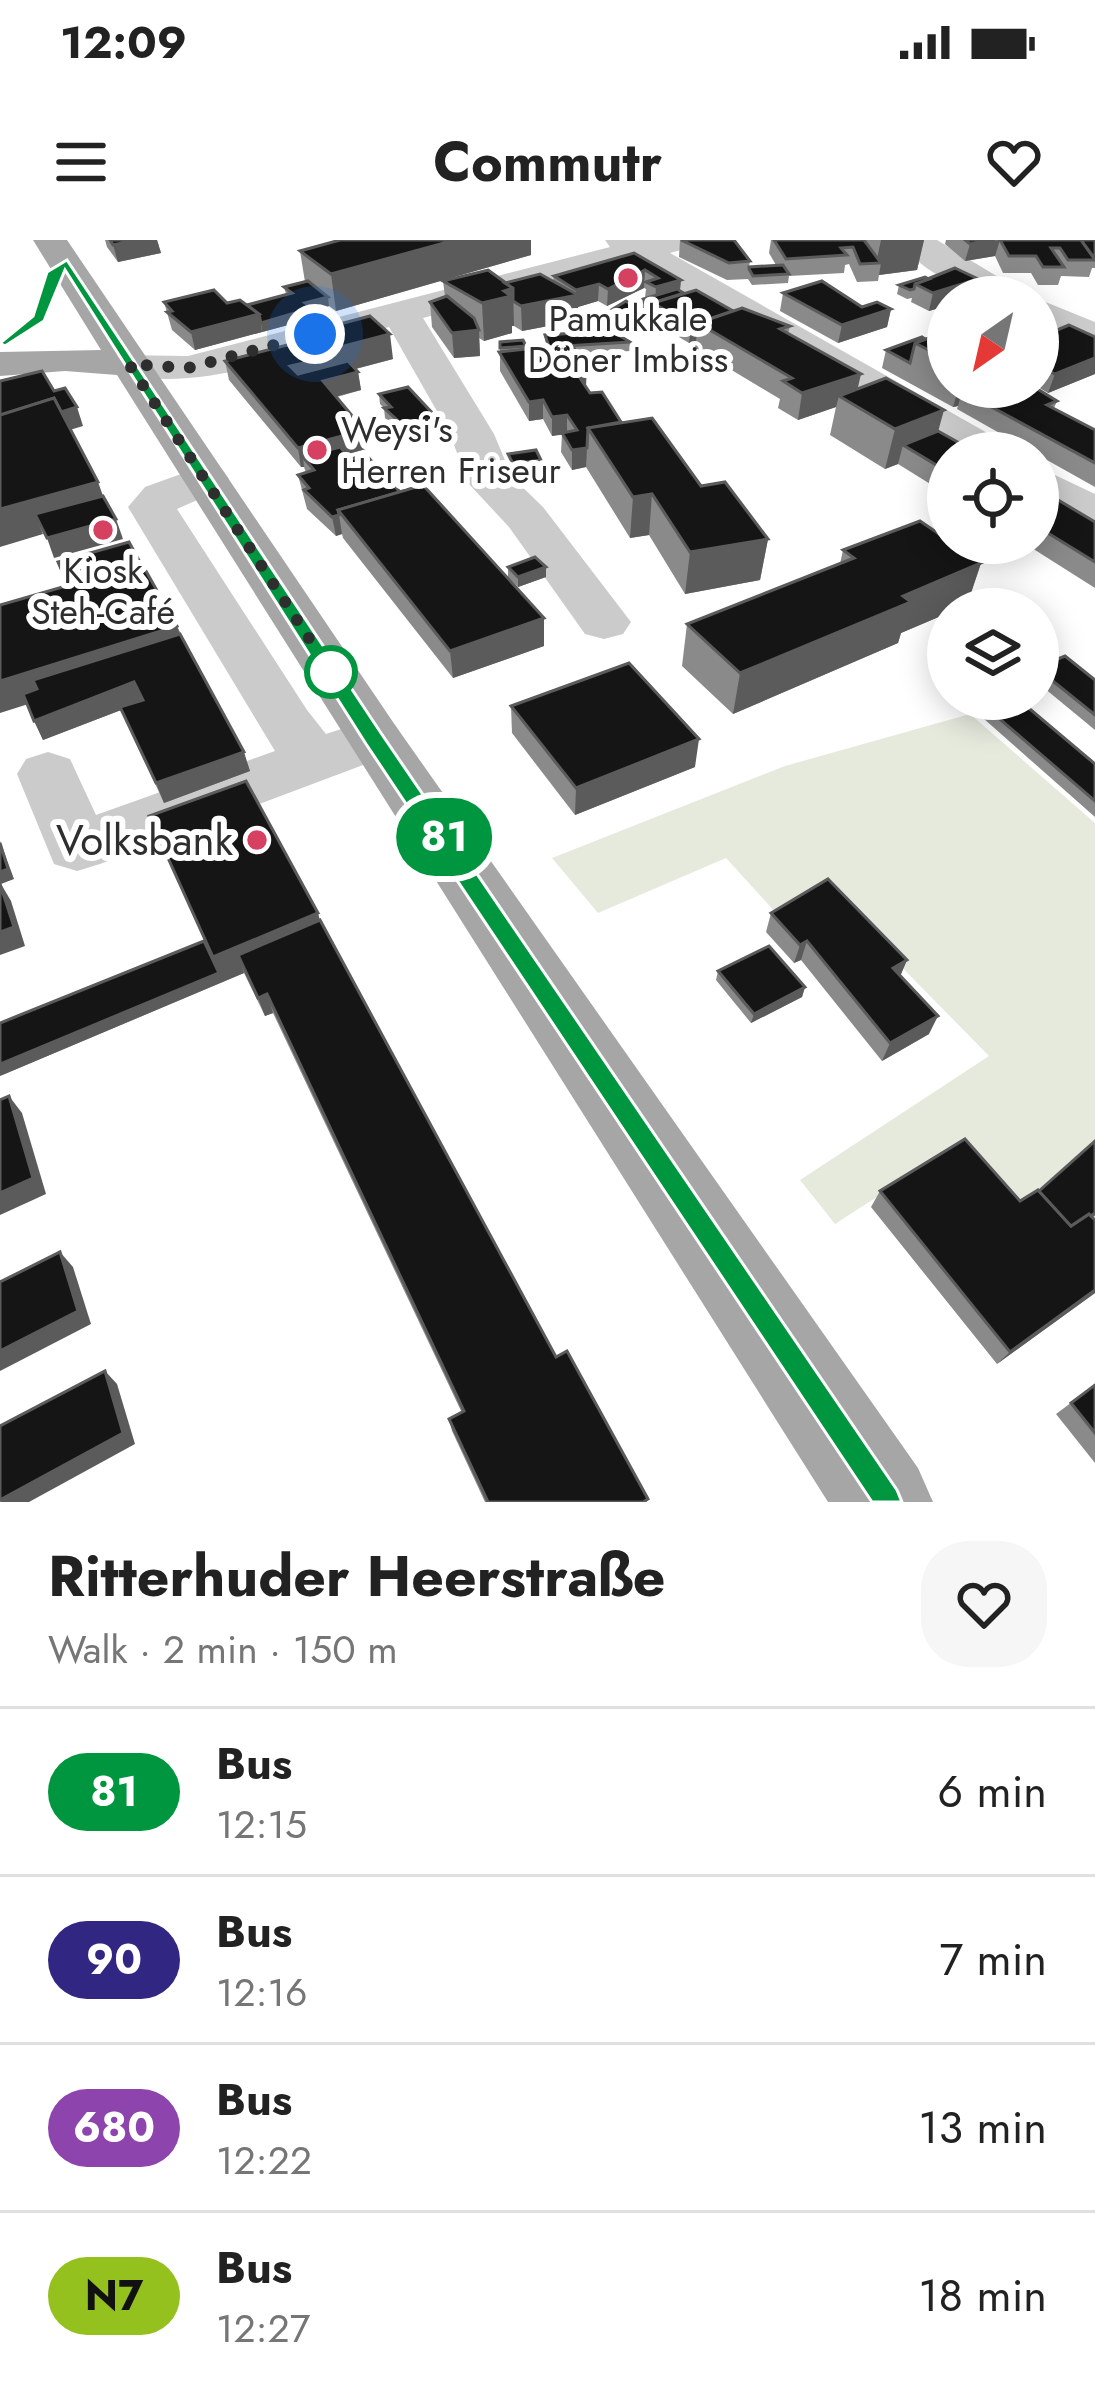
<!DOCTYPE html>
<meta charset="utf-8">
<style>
body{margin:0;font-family:Jost,sans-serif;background:#f6f6f6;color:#222;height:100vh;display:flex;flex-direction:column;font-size:45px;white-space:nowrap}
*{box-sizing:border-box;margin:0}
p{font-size:39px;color:#767676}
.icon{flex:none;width:66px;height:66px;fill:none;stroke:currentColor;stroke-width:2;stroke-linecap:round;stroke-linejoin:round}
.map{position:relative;height:1262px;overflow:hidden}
.panel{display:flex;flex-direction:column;background:#fff;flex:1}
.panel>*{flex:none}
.badge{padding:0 24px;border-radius:39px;font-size:42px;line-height:78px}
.needle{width:78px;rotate:214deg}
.tools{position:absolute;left:927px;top:36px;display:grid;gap:24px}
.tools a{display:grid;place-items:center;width:132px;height:132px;border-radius:50%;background:#fff;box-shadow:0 6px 30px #0003;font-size:60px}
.you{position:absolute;width:60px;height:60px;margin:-30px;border:9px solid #fff;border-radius:50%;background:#1a73e8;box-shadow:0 0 0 18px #1a73e833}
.map>.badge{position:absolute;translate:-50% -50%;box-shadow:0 0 0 6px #fff}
.round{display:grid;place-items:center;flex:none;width:126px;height:126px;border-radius:48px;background:#f6f6f6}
.head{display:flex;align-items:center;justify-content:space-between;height:204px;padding:0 48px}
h1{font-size:57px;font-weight:700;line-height:90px}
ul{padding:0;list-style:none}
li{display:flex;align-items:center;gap:36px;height:168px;padding:0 48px;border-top:3px solid #e0e0e0}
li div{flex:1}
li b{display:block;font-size:45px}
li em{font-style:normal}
li .badge{min-width:132px;font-weight:700;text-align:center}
.status{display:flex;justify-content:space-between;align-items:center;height:84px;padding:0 60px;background:#fff;direction:ltr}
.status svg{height:33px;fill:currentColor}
header{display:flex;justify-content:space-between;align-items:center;height:156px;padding:0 48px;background:#fff;font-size:54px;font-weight:700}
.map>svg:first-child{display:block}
</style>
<div class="status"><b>12:09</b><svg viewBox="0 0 49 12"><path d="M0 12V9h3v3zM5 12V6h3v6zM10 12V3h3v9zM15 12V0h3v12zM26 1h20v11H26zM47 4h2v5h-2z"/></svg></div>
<header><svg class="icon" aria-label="menu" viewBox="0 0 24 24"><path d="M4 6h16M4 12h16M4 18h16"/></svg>Commutr<svg class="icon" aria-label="heart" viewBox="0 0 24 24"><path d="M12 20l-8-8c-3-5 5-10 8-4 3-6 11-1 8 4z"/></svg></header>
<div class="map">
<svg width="1095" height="1262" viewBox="0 0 1095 1262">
<rect width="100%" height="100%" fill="#fff"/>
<path fill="#e6eadd" d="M 970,474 L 1095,583 L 1095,899 L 1023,964 L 953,908 L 835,984 L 800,940 L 989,816 L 825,649 L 777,674 L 726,618 L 598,673 L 552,618 L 785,526 Z"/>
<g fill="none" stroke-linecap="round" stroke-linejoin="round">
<g fill="#cbcbcb" fill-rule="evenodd">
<path d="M 605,0 L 696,0 L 691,7 L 670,13 L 1005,203 L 1012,213 L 957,213 L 635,22 L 423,78 L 494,194 L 512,237 L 543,267 L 631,382 L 623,394 L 604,399 L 585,394 L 509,287 L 468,243 L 450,194 L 389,87 C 303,110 204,155 115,133 L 109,124 L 115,115 L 188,116 L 610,7 Z"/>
<path d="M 898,0 L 937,0 L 1031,57 C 981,57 930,43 898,0 Z"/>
<path d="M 1038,59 L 1095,82 L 1095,109 L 1038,85 Z"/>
<path d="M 206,225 L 222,229 L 229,239 L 222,249 L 177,269 L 307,470 L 326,494 L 374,478 L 395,485 L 404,499 L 395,513 L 100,624 L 77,631 L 54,624 L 17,534 L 26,519 L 48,512 L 70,519 L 96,575 L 275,511 L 128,267 L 145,247 Z"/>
<path d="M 1038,227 L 1095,254 L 1095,288 L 1038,261 Z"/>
</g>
<path fill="#a6a6a6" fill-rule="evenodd" d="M 33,0 L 67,0 L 395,485 L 918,1228 L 933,1262 L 828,1262 L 117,135 L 65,131 L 0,136 L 0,112 L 101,110 Z"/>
</g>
<g fill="#8a8a8a">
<path d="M 105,0 L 157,0 L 161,13 L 118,22 L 107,7 Z"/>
<path d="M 340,0 L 531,0 L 531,15 L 336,71 L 329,66 L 312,71 L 314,78 L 195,110 L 172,90 L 164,62 L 247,65 L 286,54 L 284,47 L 305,42 L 300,11 Z"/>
<path d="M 680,0 L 750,21 L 749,27 L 776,25 L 769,13 L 771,0 L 924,0 L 917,30 L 879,35 L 878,41 L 857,42 L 849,24 L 845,25 L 844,33 L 789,36 L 788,43 L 752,45 L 748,39 L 727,40 L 679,17 Z"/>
<path d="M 946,0 L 1095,0 L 1095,28 L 1092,28 L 1089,37 L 1061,36 L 1058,45 L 1038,45 L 1031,33 L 1003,33 L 995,16 L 965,21 L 945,4 Z"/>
<path d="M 634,13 L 681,40 L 680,51 L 733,71 L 790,86 L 788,94 L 858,148 L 938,191 L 948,213 L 948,255 L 898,224 L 885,229 L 830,195 L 836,167 L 798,180 L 778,168 L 780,159 L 695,108 L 696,101 L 689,103 L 652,81 L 652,76 L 640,69 L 640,60 L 645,58 L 646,49 L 644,48 L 607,66 L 598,61 L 578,67 L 578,71 L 630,102 L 630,111 L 578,115 L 586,146 L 590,153 L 621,182 L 768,299 L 760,340 L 685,354 L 649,295 L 630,298 L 586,227 L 572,230 L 561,212 L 562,194 L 552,196 L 543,179 L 529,181 L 500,131 L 500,102 L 526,106 L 526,109 L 546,107 L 545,95 L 578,93 L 564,85 L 564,83 L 522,91 L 514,86 L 512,86 L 512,93 L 484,101 L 479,98 L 480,116 L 454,118 L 432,87 L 430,62 L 445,57 L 443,41 L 553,41 L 554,36 Z"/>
<path d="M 929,39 L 978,39 L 977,43 L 1015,57 L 948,57 L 948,147 L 1034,147 L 1057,161 L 1054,168 L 1095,190 L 1095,247 L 1038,215 L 1038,213 L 1035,213 L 957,169 L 958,166 L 953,167 L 882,128 L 886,110 L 942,93 L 935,89 L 939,68 L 929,71 L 911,62 L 912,58 L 907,59 L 897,54 L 899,45 Z"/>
<path d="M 783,53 L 862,67 L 891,69 L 887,87 L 838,103 L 780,71 Z"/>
<path d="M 608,72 L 643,72 L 642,81 L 619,88 L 608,81 Z"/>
<path d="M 306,93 L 393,119 L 356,129 L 358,132 L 361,150 L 337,157 L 364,190 L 366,209 L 347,214 L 351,219 L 400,252 L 544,378 L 544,406 L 453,438 L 343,298 L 342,294 L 336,296 L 307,269 L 298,235 L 306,233 L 304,227 L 301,227 L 229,140 L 225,121 L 307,100 Z"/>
<path d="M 1095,97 L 1095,134 L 1048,153 L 1038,147 L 1038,98 Z"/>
<path d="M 379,154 L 439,188 L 407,198 L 385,178 L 384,168 L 380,164 Z"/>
<path d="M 1038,248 L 1095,282 L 1095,348 L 1024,303 L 1038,303 Z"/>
<path d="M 843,310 L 981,323 L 967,365 L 948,369 L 948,373 L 901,393 L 898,403 L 733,474 L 682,426 L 687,384 L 840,324 Z"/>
<path d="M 58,322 L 177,386 L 250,531 L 164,563 L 121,470 L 43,500 L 27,464 L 67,345 Z"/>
<path d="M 508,327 L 546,337 L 518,347 L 508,337 Z"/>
<path d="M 1038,427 L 1095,440 L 1095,490 L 1038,443 Z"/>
<path d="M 511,466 L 695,527 L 575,575 L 512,493 Z"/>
<path d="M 987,468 L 1095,524 L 1095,577 L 983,478 Z"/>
<path d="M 149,576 L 320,680 L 556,1117 L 647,1262 L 485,1262 L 452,1191 L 449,1179 L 462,1173 L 273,773 L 265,776 L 244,733 L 0,836 L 205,702 Z"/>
<path d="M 771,673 L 907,720 L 900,736 L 929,794 L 882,821 L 801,720 L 794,723 L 766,692 Z"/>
<path d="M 718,731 L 805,747 L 802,757 L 751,783 L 716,740 Z"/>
<path d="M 1095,901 L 1095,976 L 1092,978 L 1095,1053 L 997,1124 L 871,967 L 880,951 L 1020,961 L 1039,951 Z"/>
<path d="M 1095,1145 L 1095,1223 L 1056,1174 Z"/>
</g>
<g fill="#5b5b5b">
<path d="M 137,0 L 157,0 L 161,13 L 118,22 L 113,5 Z"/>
<path d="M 455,0 L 531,0 L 531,15 L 336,71 L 331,34 Z"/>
<path d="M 881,0 L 924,0 L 917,30 L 879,35 L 881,23 L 876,24 Z"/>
<path d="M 1000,0 L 995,16 L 965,21 L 970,4 Z"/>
<path d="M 645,30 L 644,48 L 607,66 L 608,49 Z"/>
<path d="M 978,39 L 973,57 L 951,51 L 948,57 L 947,65 L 940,63 L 939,68 L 929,71 L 933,53 Z"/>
<path d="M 681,40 L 679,57 L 655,65 L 656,47 Z"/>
<path d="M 599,44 L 598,61 L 578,67 L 578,80 L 564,76 L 564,83 L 522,91 L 521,66 L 576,56 L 576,50 Z"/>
<path d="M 513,48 L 514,86 L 512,86 L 512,93 L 484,101 L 482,63 L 504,51 Z"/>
<path d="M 328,57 L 329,66 L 312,71 L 314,78 L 262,92 L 261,83 L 305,63 Z"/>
<path d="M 891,69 L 887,87 L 838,103 L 842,85 Z"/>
<path d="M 643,72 L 642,81 L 619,88 L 620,79 Z"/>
<path d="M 259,74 L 262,92 L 195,110 L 191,92 Z"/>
<path d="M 698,83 L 696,101 L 689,103 L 691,85 Z"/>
<path d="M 479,90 L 480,116 L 454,118 L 452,93 Z"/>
<path d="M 390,94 L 393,119 L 293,145 L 290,126 L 326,118 L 325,111 Z"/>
<path d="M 1095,118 L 1095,134 L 1048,153 L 1055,134 Z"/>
<path d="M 587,127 L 586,146 L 574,129 Z"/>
<path d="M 358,132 L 361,150 L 326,159 L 323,141 Z"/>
<path d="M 861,134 L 855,160 L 839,156 L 836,167 L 798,180 L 802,153 Z"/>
<path d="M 959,147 L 996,147 L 962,151 L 958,166 L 953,167 Z"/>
<path d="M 543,160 L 543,179 L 529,181 L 529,162 Z"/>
<path d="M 77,167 L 83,186 L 53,195 L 46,176 Z"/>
<path d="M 944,170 L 933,210 L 903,205 L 898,224 L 885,229 L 895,189 Z"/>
<path d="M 567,175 L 567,194 L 552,196 L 552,177 Z"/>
<path d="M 438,179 L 439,188 L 407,198 L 406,188 Z"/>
<path d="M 364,190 L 366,209 L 309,225 L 303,217 L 304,227 L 301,227 L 298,208 Z"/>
<path d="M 587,208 L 586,227 L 572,230 L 572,210 Z"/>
<path d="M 541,220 L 541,230 L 513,234 L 513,224 Z"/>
<path d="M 98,242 L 110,275 L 35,274 L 43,294 L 0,307 L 0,269 Z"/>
<path d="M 652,254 L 649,295 L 630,298 L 633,257 Z"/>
<path d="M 339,275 L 342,294 L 336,296 L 332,277 Z"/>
<path d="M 116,279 L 123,299 L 54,318 L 47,298 Z"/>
<path d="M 768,299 L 760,340 L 685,354 L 690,312 Z"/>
<path d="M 981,323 L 967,365 L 957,369 L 948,369 L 948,373 L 901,393 L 898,403 L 733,474 L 740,433 L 903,356 Z"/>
<path d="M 546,327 L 546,337 L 518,347 L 518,337 Z"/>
<path d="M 544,378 L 544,406 L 453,438 L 450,411 Z"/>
<path d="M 177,386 L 186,414 L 0,473 L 0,441 Z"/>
<path d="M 134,442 L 142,462 L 43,500 L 34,481 Z"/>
<path d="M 699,499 L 695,527 L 575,575 L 576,548 Z"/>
<path d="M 244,512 L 250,531 L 164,563 L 156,543 Z"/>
<path d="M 0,601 L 14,639 L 1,644 L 11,661 L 25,706 L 0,715 Z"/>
<path d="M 318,673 L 325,699 L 238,715 L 244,733 L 0,836 L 0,824 L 219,733 L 213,717 Z"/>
<path d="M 807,701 L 801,720 L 794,723 L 800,705 Z"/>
<path d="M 907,720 L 899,739 L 893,728 Z"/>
<path d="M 805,747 L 802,757 L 751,783 L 754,774 Z"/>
<path d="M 267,754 L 273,773 L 265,776 L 258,758 Z"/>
<path d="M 938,776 L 929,794 L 882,821 L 890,803 Z"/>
<path d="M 9,856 L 22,873 L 46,954 L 0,975 L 0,953 Z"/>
<path d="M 60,1012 L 73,1027 L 91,1084 L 0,1131 L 0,1111 Z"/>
<path d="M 1095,1050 L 1095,1053 L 997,1124 L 1010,1112 Z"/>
<path d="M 105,1131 L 117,1144 L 135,1204 L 29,1262 L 0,1262 Z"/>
</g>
<g fill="#151515" stroke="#5b5b5b" stroke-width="3">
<path d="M 110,0 L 136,0 L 113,5 Z"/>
<path d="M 340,0 L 455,0 L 331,34 L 300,11 Z"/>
<path d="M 681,0 L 734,0 L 750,21 L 729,23 Z"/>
<path d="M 774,0 L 864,0 L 881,23 L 860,24 L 853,7 L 841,8 L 847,15 L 786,19 Z"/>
<path d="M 965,0 L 995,0 L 970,4 Z"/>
<path d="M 1000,0 L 1081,0 L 1095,20 L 1068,20 L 1060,8 L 1051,8 L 1064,27 L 1043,27 L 1036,16 L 1009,16 Z"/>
<path d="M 1081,0 L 1095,0 L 1095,19 Z"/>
<path d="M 634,13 L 681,40 L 656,47 L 646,42 L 658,38 L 645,30 L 608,49 L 599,44 L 576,50 L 554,36 Z"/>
<path d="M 783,25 L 789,34 L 753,36 L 749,29 L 749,27 Z"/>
<path d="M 955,28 L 978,39 L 933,53 L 915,44 Z"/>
<path d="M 488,30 L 513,48 L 504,51 L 511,56 L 482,63 L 443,41 Z"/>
<path d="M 540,34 L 578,55 L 521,66 L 513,61 L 513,48 L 505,43 Z"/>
<path d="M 925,37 L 929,39 L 915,44 L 914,49 L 910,50 L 899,45 Z"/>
<path d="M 308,41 L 328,57 L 305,63 L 312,68 L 261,83 L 259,74 L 247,65 L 292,53 L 284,47 Z"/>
<path d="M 822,41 L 862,67 L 877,62 L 891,69 L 842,85 L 783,53 Z"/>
<path d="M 982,41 L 1015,57 L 958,57 L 960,56 L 951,51 Z"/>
<path d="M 677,49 L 684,53 L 653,63 L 652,67 L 640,60 Z"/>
<path d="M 214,50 L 227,63 L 240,60 L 259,74 L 191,92 L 167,72 L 172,71 L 164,62 Z"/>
<path d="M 696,50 L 733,71 L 691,85 L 653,63 Z"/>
<path d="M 447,56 L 474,78 L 479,90 L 452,93 L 430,62 Z"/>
<path d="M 626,61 L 643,72 L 620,79 L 608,72 Z"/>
<path d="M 742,68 L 790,86 L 780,89 L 861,134 L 802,153 L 783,141 L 792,138 L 698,83 Z"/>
<path d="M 578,71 L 630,102 L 549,107 L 545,95 L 593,92 L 564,76 Z"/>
<path d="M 370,76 L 390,94 L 325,111 L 306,93 Z"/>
<path d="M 1069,85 L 1095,97 L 1095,118 L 1055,134 L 1038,125 L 1038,98 Z"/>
<path d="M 948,91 L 948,120 L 915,103 Z"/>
<path d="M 922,97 L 925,99 L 915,103 L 910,123 L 886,110 Z"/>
<path d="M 307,100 L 326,118 L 290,126 L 298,134 L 348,121 L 358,132 L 323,141 L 364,190 L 298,208 L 225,121 Z"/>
<path d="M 523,100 L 526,106 L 500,108 L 500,102 Z"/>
<path d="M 571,104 L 587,127 L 574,129 L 590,153 L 602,152 L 621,182 L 588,188 L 587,208 L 572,210 L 562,193 L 577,190 L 567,175 L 552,177 L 543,160 L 529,162 L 499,112 Z"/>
<path d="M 42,131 L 54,151 L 65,148 L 77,167 L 61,172 L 54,158 L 0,175 L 0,141 Z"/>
<path d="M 886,138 L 944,170 L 895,189 L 839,156 Z"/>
<path d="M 408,147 L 438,179 L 406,188 L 384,168 L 391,167 L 379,154 Z"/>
<path d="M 972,147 L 1034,147 L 1057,161 L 1047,165 L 1095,190 L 1095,223 L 962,151 Z"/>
<path d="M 54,158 L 98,242 L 0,269 L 0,175 Z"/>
<path d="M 652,178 L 701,246 L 725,242 L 768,299 L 690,312 L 652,254 L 633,257 L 588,188 Z"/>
<path d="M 938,191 L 977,213 L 948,213 L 948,232 L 903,205 Z"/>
<path d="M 340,207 L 351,219 L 366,215 L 400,252 L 338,270 L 339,275 L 332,277 L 304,250 L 309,248 L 298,235 L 314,230 L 303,217 Z"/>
<path d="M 536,210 L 541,220 L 513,224 L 508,214 Z"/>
<path d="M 423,245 L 544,378 L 450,411 L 338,270 Z"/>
<path d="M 1038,248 L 1095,282 L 1095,322 L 1038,287 Z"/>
<path d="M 103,256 L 116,279 L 47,298 L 35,274 Z"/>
<path d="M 920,281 L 948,300 L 948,303 L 952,303 L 981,323 L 903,356 L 911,362 L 740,433 L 687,384 L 854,318 L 843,310 Z"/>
<path d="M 129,302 L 141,324 L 68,345 L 58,322 Z"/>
<path d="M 535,317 L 546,327 L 518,337 L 508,327 Z"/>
<path d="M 142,324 L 177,386 L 0,441 L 0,365 Z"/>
<path d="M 180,394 L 244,512 L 156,543 L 120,467 L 143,460 L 134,442 L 34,481 L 23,454 L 37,449 L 33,440 Z"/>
<path d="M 1065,416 L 1095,440 L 1095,475 L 1038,429 L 1038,427 Z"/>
<path d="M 629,423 L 699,499 L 576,548 L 511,466 Z"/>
<path d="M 1010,459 L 1018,459 L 1095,524 L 1095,561 L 987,468 Z"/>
<path d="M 246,541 L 318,673 L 213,717 L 149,576 Z"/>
<path d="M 0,603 L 8,629 L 0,632 Z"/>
<path d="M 828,639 L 907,720 L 893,728 L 938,776 L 890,803 L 807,701 L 800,705 L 771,673 Z"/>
<path d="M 0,644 L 14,687 L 0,692 Z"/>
<path d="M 320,680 L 556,1117 L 567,1111 L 648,1259 L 643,1262 L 488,1262 L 449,1179 L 464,1171 L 267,754 L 258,758 L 238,715 Z"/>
<path d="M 204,701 L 219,733 L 0,824 L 0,783 Z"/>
<path d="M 769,706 L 805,747 L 754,774 L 718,731 Z"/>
<path d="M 9,856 L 33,938 L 0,953 L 0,860 Z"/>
<path d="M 965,899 L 1020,961 L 1038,950 L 1071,986 L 1089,974 L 1095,980 L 1095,1050 L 1010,1112 L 880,951 Z"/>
<path d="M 1095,901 L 1095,973 L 1091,976 L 1089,974 L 1071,986 L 1039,951 Z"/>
<path d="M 60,1012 L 78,1071 L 0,1111 L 0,1042 Z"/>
<path d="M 105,1131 L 123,1193 L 0,1260 L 0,1186 Z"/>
<path d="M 1095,1145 L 1095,1193 L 1071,1163 Z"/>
</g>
<path fill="#009640" stroke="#fff" stroke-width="3" d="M 67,20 L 381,493 L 897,1250 L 902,1262 L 872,1262 L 366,504 L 65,30 L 44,81 L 5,106 L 0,103 L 33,76 L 47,32 Z"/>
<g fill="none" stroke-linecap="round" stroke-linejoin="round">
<path stroke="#2e2e2e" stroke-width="12" stroke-dasharray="0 21.6" d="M 315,94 L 188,128 L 129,124 L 331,432"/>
</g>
<g fill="#d64061" stroke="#fff" stroke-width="4.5">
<circle cx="628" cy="38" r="12"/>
<circle cx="317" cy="210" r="12"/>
<circle cx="103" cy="290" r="12"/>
<circle cx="257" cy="600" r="12"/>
</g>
<circle fill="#fff" stroke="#009640" stroke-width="6" cx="331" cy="432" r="24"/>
<g text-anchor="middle" stroke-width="12" stroke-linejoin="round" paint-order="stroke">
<g font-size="36" fill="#2e2e2e" stroke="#fff">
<text x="628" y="91">Pamukkale<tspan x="628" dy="41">Döner Imbiss</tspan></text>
<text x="341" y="202" text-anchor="start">Weysi's<tspan x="341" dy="41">Herren Friseur</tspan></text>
<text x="103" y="343">Kiosk<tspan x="103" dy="41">Steh-Café</tspan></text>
</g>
<g font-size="42" fill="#2e2e2e" stroke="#fff" text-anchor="end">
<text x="233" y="615">Volksbank</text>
</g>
</g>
</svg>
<div class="tools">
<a><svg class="needle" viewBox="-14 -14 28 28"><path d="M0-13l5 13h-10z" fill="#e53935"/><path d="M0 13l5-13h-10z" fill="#767676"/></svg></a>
<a><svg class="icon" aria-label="locate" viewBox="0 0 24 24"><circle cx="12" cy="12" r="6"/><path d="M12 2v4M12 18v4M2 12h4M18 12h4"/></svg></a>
<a><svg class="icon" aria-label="layers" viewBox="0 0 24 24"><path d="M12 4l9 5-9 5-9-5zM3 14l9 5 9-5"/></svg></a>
</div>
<div class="you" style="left:315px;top:94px"></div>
<b class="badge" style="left:444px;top:597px;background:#009640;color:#fff">81</b>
</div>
<section class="panel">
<div class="head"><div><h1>Ritterhuder Heerstraße</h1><p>Walk · 2 min · 150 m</p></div><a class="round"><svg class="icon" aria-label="heart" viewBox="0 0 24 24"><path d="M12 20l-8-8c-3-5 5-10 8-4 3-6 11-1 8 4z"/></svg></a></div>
<ul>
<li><span class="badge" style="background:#009640;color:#fff">81</span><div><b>Bus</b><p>12:15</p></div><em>6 min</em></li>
<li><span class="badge" style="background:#312783;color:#fff">90</span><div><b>Bus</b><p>12:16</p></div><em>7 min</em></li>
<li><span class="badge" style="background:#8e44ad;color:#fff">680</span><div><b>Bus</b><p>12:22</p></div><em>13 min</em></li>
<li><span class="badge" style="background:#95c11f;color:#111">N7</span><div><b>Bus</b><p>12:27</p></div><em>18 min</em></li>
</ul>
</section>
